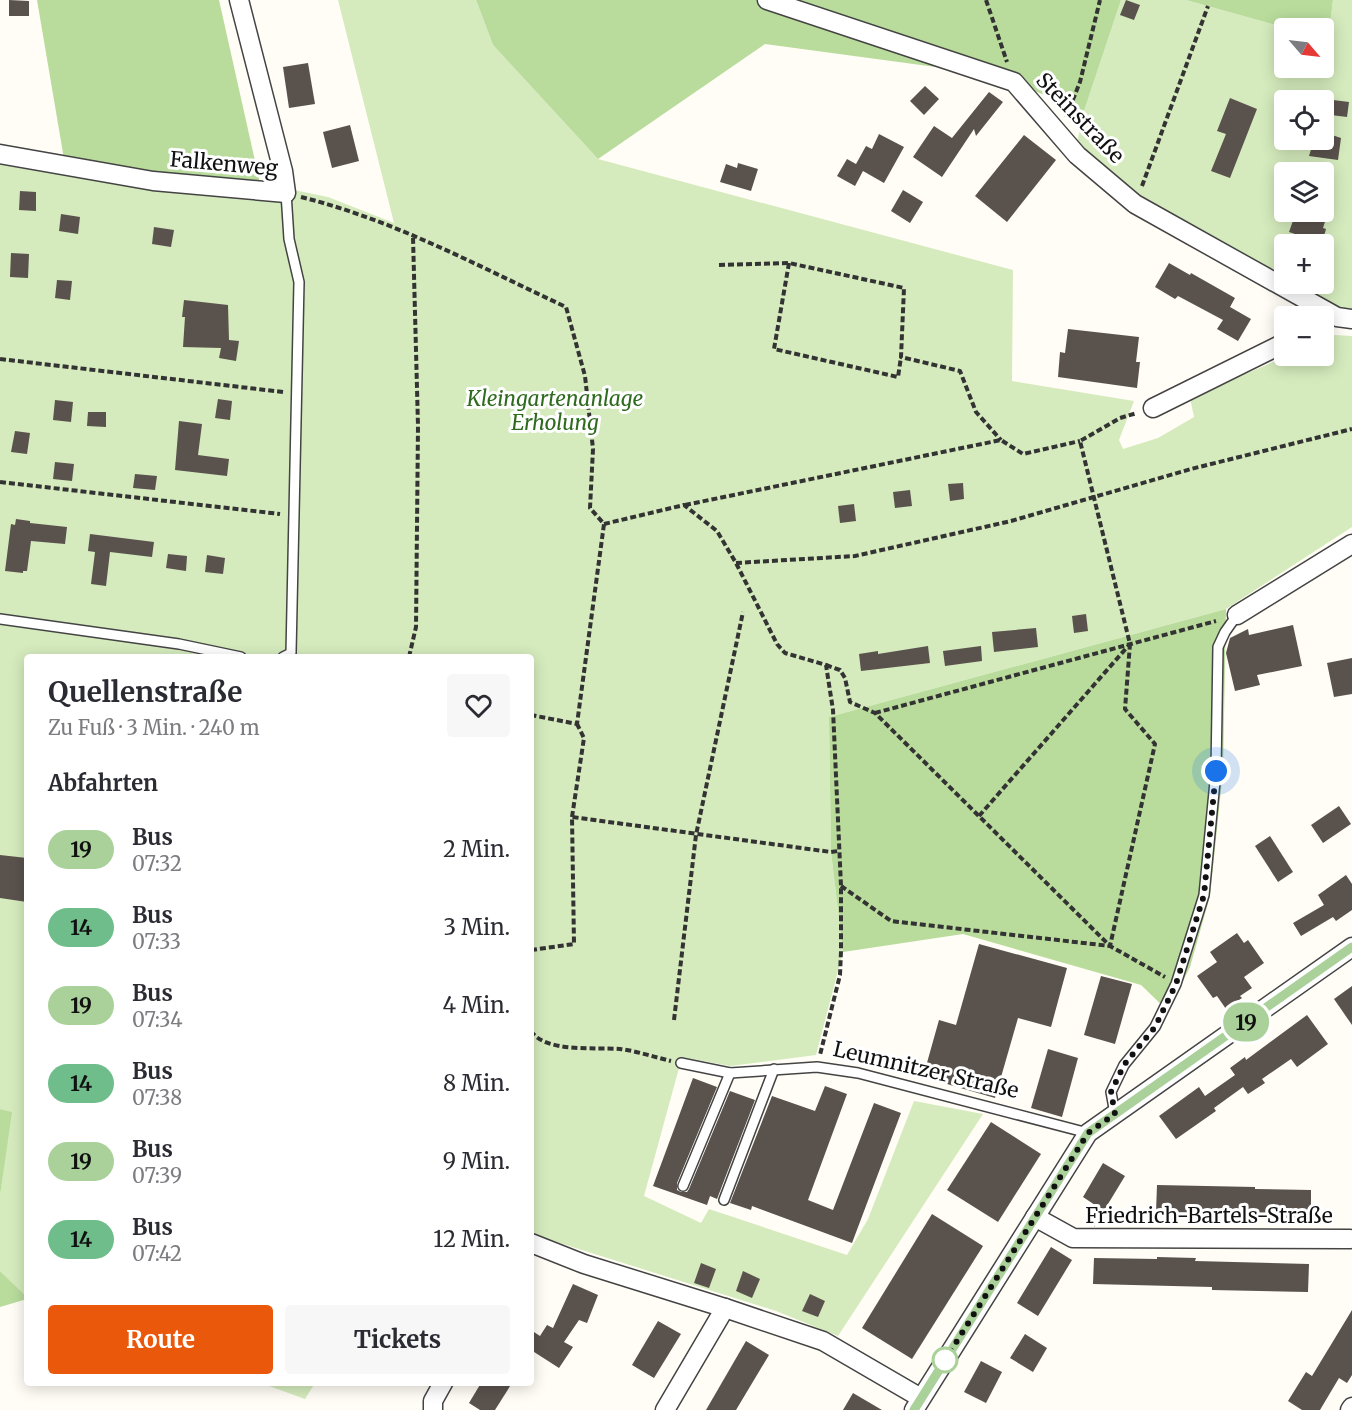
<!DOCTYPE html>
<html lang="de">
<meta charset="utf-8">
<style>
body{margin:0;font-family:Merriweather,serif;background:#f7f7f7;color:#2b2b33;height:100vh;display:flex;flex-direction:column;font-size:22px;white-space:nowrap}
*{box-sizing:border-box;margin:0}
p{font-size:20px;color:#7c7c81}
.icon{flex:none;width:33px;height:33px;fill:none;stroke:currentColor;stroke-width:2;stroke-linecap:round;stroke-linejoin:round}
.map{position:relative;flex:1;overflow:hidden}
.drawer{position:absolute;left:24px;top:654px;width:510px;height:732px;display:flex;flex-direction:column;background:#fff;border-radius:6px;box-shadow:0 3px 15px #0003}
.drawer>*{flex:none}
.badge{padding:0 12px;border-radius:20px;font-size:21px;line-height:39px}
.needle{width:39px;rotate:118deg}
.controls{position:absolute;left:1274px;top:18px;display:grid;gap:12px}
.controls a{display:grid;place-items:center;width:60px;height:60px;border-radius:6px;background:#fff;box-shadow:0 3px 15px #0003;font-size:30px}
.you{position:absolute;width:30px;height:30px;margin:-15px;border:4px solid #fff;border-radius:50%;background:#1a73e8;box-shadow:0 0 0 9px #1a73e833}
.map>.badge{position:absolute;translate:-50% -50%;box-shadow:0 0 0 3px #fff}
h2{padding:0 24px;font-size:22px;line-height:54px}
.round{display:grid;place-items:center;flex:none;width:63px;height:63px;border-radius:6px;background:#f7f7f7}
.head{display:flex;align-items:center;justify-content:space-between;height:102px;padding:0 24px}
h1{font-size:28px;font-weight:700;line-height:45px}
.primary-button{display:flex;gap:12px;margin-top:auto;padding:12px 24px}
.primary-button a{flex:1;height:69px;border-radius:6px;background:#ea580c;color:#fff;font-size:24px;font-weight:700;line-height:69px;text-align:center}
.primary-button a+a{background:#f7f7f7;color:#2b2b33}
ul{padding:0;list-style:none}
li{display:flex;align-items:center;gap:18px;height:78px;padding:0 24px}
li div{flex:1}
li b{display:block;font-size:22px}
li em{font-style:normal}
li .badge{min-width:66px;font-weight:700;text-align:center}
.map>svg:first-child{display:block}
</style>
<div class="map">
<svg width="1352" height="1410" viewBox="0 0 1352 1410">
<rect width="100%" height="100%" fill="#fffdf5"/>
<g fill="#d5ebbd" fill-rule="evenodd">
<path d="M 338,0 L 476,0 L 493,45 L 598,159 L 1013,270 L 1012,381 L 1134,401 L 1119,440 L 1123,449 L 1158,438 L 1194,417 L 1190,398 L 1287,356 L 1323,356 L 1323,340 L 1335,335 L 1352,336 L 1352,527 L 1226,609 L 829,717 L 831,852 L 843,952 L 816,1055 L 730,1066 L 682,1057 L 644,1196 L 701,1223 L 709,1209 L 847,1255 L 868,1219 L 914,1101 L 983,1114 L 838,1336 L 776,1311 L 531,1234 L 531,657 L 27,657 L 27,1297 L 0,1271 L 0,1196 L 11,1112 L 0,1109 L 0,160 L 260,183 L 328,197 L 394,223 Z"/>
<path d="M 1121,0 L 1186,0 L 1286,28 L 1284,28 L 1284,68 L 1323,68 L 1323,39 L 1328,40 L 1333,0 L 1352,0 L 1352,311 L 1344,310 L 1296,284 L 1323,284 L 1323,244 L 1284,244 L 1284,277 L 1136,195 L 1074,155 L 1084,111 ZM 1284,100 L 1323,100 L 1323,140 L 1284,140 ZM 1284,172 L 1323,172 L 1323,212 L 1284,212 Z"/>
<path d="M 261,1383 L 315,1383 L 305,1399 Z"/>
</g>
<g fill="#b9dc9c">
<path d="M 37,0 L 219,0 L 260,183 L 129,171 L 64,159 Z"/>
<path d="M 476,0 L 1121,0 L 1084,111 L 995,75 L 765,44 L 598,159 L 493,45 Z"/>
<path d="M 1186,0 L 1333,0 L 1328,40 L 1323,39 L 1323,28 L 1286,28 Z"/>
<path d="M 1226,609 L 1223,771 L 1210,896 L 1190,967 L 1168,1011 L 1141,985 L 963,934 L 843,952 L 831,852 L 829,717 Z"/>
<path d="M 0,1109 L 12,1112 L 0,1196 Z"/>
<path d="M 0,1271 L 27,1297 L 27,1299 L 0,1307 Z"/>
</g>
<g fill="#5a524d">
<path d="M 9,0 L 29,1 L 29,16 L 9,16 Z"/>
<path d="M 1126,0 L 1140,5 L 1134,20 L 1120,15 Z"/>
<path d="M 308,63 L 315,104 L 289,108 L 283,67 Z"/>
<path d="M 925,86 L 939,99 L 924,115 L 910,101 Z"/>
<path d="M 989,92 L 1003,102 L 976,136 L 974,129 L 942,177 L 913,157 L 934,126 L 952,138 Z"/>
<path d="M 1230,98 L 1257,109 L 1230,178 L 1211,171 L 1226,134 L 1217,131 Z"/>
<path d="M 1333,100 L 1349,102 L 1347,117 L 1331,115 Z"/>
<path d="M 350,125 L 359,161 L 332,168 L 323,132 Z"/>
<path d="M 1323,132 L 1341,138 L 1338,160 L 1309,156 L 1314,140 L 1323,140 Z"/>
<path d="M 879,134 L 904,147 L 884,183 L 863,171 L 855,186 L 837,176 L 847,159 L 856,164 L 866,146 L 872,149 Z"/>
<path d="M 1024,135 L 1056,160 L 1007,222 L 975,196 Z"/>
<path d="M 738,163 L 758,169 L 751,191 L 720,182 L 726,164 L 737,168 Z"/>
<path d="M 903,190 L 923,202 L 910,223 L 891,211 Z"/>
<path d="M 20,191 L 36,192 L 36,211 L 19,210 Z"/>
<path d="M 1296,212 L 1328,212 L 1323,228 L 1326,229 L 1322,243 L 1289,232 Z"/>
<path d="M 61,214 L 80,217 L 78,234 L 59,231 Z"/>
<path d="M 154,227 L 174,230 L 171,247 L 152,244 Z"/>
<path d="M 11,253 L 29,254 L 28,278 L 10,277 Z"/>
<path d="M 1169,263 L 1190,275 L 1191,273 L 1235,298 L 1230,307 L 1251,319 L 1238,341 L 1217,329 L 1223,320 L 1178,296 L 1175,299 L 1155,287 Z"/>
<path d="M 57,280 L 72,281 L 70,300 L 55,298 Z"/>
<path d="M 184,300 L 228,305 L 229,340 L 239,341 L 236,361 L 219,358 L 221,348 L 183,347 L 185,317 L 182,317 Z"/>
<path d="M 1068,329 L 1139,337 L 1136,362 L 1140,362 L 1137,388 L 1058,377 L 1060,352 L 1065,353 Z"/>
<path d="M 218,399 L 232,401 L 230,420 L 215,418 Z"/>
<path d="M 55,400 L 73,402 L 71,422 L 53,420 Z"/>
<path d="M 88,412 L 106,412 L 106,427 L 87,426 Z"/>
<path d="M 179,421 L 202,424 L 198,455 L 229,459 L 227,476 L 175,470 Z"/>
<path d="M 15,431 L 30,433 L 27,454 L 11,452 Z"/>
<path d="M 55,462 L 74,464 L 72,481 L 53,479 Z"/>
<path d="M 135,474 L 157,476 L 155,490 L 133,488 Z"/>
<path d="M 963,483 L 964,499 L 950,501 L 948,484 Z"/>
<path d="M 910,490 L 912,506 L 895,508 L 893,492 Z"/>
<path d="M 854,504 L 856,521 L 840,523 L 838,506 Z"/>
<path d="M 16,519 L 30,521 L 30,523 L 67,527 L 65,544 L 31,541 L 27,571 L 23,571 L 23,573 L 5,571 L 11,524 L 15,525 Z"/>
<path d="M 90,534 L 154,542 L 152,557 L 110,552 L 106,586 L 91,584 L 95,552 L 88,551 Z"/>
<path d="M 168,554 L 187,556 L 186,571 L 166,568 Z"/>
<path d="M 207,555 L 225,558 L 223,574 L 205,572 Z"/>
<path d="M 1086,614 L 1088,631 L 1074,633 L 1072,616 Z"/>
<path d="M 1293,625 L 1302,666 L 1257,675 L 1260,685 L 1235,691 L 1226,653 L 1230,638 L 1248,629 L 1249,635 Z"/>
<path d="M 1036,628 L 1038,647 L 994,652 L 992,632 Z"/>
<path d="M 928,646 L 930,663 L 861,671 L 859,654 L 878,651 L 878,654 Z"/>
<path d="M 981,646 L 982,661 L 945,666 L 943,651 Z"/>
<path d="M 1352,658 L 1352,694 L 1334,697 L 1327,663 Z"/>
<path d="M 1339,806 L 1351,824 L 1323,843 L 1311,825 Z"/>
<path d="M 1270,836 L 1293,872 L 1278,882 L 1255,846 Z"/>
<path d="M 0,855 L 27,858 L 27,902 L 0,898 Z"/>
<path d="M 1346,875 L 1352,884 L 1352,910 L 1336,921 L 1333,917 L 1301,936 L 1293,923 L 1324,905 L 1318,895 Z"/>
<path d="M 1237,933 L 1244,943 L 1248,940 L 1264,963 L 1244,977 L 1252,988 L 1240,996 L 1242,998 L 1226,1009 L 1217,996 L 1213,998 L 1197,976 L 1217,962 L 1210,952 Z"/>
<path d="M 979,944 L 1067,968 L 1051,1027 L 1018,1018 L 995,1098 L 923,1077 L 939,1020 L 956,1025 Z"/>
<path d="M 1101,976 L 1132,984 L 1115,1044 L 1084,1035 Z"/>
<path d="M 1352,986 L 1352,1025 L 1334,999 Z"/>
<path d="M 1307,1015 L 1328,1044 L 1297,1067 L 1291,1059 L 1262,1079 L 1265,1083 L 1248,1094 L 1243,1087 L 1214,1108 L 1216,1111 L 1176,1139 L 1159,1116 L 1199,1087 L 1205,1096 L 1235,1075 L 1230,1068 L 1245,1057 L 1246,1060 Z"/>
<path d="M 1048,1049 L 1078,1058 L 1062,1117 L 1031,1108 Z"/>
<path d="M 693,1078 L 717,1087 L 677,1183 L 677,1190 L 681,1192 L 687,1192 L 689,1189 L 730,1091 L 755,1100 L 717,1199 L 710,1196 L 707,1205 L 653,1186 Z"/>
<path d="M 825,1086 L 847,1094 L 808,1200 L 833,1210 L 874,1103 L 901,1113 L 852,1243 L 752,1206 L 751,1210 L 730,1203 L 772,1096 L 815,1111 Z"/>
<path d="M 991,1122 L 1041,1154 L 998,1222 L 947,1190 Z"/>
<path d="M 1103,1163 L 1125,1176 L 1094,1227 L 1095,1205 L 1083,1197 Z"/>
<path d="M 1157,1185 L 1255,1187 L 1255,1189 L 1311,1190 L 1311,1220 L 1269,1219 L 1269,1214 L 1156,1212 Z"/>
<path d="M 932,1214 L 983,1246 L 912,1359 L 862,1328 Z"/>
<path d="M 1051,1247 L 1072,1260 L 1038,1316 L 1017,1303 Z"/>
<path d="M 1157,1257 L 1196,1258 L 1195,1261 L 1309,1264 L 1308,1292 L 1212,1290 L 1212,1287 L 1093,1284 L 1094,1258 L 1157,1259 Z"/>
<path d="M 701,1263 L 716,1269 L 709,1288 L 694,1283 Z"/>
<path d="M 743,1271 L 760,1279 L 752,1298 L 736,1291 Z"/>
<path d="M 573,1284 L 598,1295 L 587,1323 L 579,1320 L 564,1342 L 573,1347 L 559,1368 L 531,1350 L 531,1330 L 540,1336 L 547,1325 L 553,1328 Z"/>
<path d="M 810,1294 L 825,1301 L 818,1317 L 802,1311 Z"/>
<path d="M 1352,1310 L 1352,1375 L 1347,1383 L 1339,1378 L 1320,1410 L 1302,1410 L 1288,1401 L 1306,1372 L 1312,1376 Z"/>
<path d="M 658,1321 L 681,1334 L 654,1378 L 632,1365 Z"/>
<path d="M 1025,1334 L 1047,1348 L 1033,1372 L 1010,1358 Z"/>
<path d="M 746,1341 L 769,1355 L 736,1410 L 706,1410 Z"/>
<path d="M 981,1361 L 1002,1372 L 986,1403 L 964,1392 Z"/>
<path d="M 481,1383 L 512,1383 L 495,1410 L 480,1410 L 469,1403 Z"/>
<path d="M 853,1393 L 882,1410 L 843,1410 Z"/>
</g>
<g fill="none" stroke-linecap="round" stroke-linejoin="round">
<g stroke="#444" stroke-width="12">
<g id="service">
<path d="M 0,619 L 179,644 L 241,657"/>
<path d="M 283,657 L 291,653 L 299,282 L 289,239 L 286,193"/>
<path d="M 681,1063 L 730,1073 L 817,1067 L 858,1073 L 1088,1133"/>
<path d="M 1115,1114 L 1111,1092 L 1124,1065 L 1155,1027 L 1176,984 L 1204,895 L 1216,771 L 1218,647 L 1225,632 L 1237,615"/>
<path d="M 683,1186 L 730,1073"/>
<path d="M 724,1200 L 774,1069"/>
</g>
</g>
<g stroke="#444" stroke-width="21">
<g id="minor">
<path d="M 767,0 L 1014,82 L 1077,155 L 1135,204 L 1337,317 L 1352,319"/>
<path d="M 0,154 L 153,181 L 286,193 L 283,171 L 239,0"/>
<path d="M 1153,408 L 1284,343"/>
<path d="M 1237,615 L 1352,544"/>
<path d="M 1035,1217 L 1073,1238 L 1350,1239"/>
<path d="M 531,1243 L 584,1264 L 725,1308 L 823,1341 L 921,1398"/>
<path d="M 433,1410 L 433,1401 L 443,1383"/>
<path d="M 665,1410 L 725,1308"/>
<path d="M 914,1410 L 1088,1133 L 1352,947"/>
<path d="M 1350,1410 L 1352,1407"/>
</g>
</g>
<g stroke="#333" stroke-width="4" stroke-dasharray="6 3" stroke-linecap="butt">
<path d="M 986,0 L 1007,62"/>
<path d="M 1066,117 L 1080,82 L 1100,0"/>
<path d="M 1142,186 L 1208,6"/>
<path d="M 301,197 C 394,220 480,267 566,307 L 585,376 L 593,449 L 590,508 L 604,524 L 577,724 L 531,715"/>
<path d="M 789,263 L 774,349 L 898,377 L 901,357"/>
<path d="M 719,265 L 789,263 L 904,288 L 901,357 L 960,371 L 976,412 L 1001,440"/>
<path d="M 0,359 L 283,392"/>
<path d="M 0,482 L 280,514"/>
<path d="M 685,505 L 1001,440 L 1023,454 L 1080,441"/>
<path d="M 604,524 L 684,505 L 717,531 L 736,563 L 777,644 L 785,653 L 826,665 L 833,710 L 841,886 L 841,951 L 840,975 L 820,1055"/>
<path d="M 736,563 L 855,556 L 1011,521 L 1191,469 L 1352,429"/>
<path d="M 409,657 L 416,627 L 418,426 L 413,237"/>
<path d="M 826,665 L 840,670 L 845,678 L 850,702 L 875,713 L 1110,946 L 1165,977"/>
<path d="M 875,713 L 1216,621"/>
<path d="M 979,816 L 1129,645"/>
<path d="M 572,817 L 584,738 L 577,724"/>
<path d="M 841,886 L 891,921 L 1110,946 L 1155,744 L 1125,709 L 1130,644 L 1080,441 L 1120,418 L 1137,413"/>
<path d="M 531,950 L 574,944 L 572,817 L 831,852 L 838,851"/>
<path d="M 674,1020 L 696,835 L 743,612"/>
<path d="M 531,1031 C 545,1053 596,1047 620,1049 C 637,1051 654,1057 671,1061"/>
</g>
<use href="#service" stroke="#fff" stroke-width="9"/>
<use href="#minor" stroke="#fff" stroke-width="18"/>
</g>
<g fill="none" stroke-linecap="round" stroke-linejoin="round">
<g stroke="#fff" stroke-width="14">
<path id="line" d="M 914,1410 L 1088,1133 L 1352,947"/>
</g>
<use href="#line" stroke="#aad19a" stroke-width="9"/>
<path stroke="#111" stroke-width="6" stroke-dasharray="0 10.8" d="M 945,1360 L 1088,1133 L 1115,1114 L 1111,1092 L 1124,1065 L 1155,1027 L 1176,984 L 1204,895 L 1216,771"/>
</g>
<circle fill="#fff" stroke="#aad19a" stroke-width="3" cx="945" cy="1360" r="12"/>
<g text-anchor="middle" stroke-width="6" stroke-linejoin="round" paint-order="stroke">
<g font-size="21" fill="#111" stroke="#fff">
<text transform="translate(1080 118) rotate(46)" y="7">Steinstraße</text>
<text transform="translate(224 164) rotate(5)" y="7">Falkenweg</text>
<text transform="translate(926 1070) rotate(13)" y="7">Leumnitzer Straße</text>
<text x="1209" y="1223">Friedrich-Bartels-Straße</text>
</g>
<g font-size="21" font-style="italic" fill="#2f6b1f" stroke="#fff">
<text x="555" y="406">Kleingartenanlage<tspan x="555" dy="24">Erholung</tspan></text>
</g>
</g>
</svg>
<div class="controls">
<a><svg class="needle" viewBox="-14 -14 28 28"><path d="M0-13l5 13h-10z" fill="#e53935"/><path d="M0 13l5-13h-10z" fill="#7c7c81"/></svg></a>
<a><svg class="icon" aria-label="locate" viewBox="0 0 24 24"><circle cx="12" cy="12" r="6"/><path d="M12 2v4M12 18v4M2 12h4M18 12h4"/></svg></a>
<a><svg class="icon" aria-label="layers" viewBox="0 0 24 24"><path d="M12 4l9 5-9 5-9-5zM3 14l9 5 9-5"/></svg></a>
<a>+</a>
<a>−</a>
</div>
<div class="you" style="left:1216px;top:771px"></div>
<b class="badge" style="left:1246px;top:1022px;background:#aad19a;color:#111">19</b>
<section class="drawer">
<div class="head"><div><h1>Quellenstraße</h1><p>Zu Fuß · 3 Min. · 240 m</p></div><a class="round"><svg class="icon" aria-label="heart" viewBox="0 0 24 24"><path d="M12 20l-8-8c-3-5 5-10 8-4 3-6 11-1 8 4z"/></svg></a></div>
<h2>Abfahrten</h2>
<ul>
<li><span class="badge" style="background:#aad19a;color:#111">19</span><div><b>Bus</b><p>07:32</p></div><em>2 Min.</em></li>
<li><span class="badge" style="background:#6ebd8a;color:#111">14</span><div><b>Bus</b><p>07:33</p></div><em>3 Min.</em></li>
<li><span class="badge" style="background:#aad19a;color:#111">19</span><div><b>Bus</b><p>07:34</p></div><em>4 Min.</em></li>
<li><span class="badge" style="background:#6ebd8a;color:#111">14</span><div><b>Bus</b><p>07:38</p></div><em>8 Min.</em></li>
<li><span class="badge" style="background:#aad19a;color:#111">19</span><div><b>Bus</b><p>07:39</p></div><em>9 Min.</em></li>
<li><span class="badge" style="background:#6ebd8a;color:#111">14</span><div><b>Bus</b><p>07:42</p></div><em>12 Min.</em></li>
</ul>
<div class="primary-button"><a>Route</a><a>Tickets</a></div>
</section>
</div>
